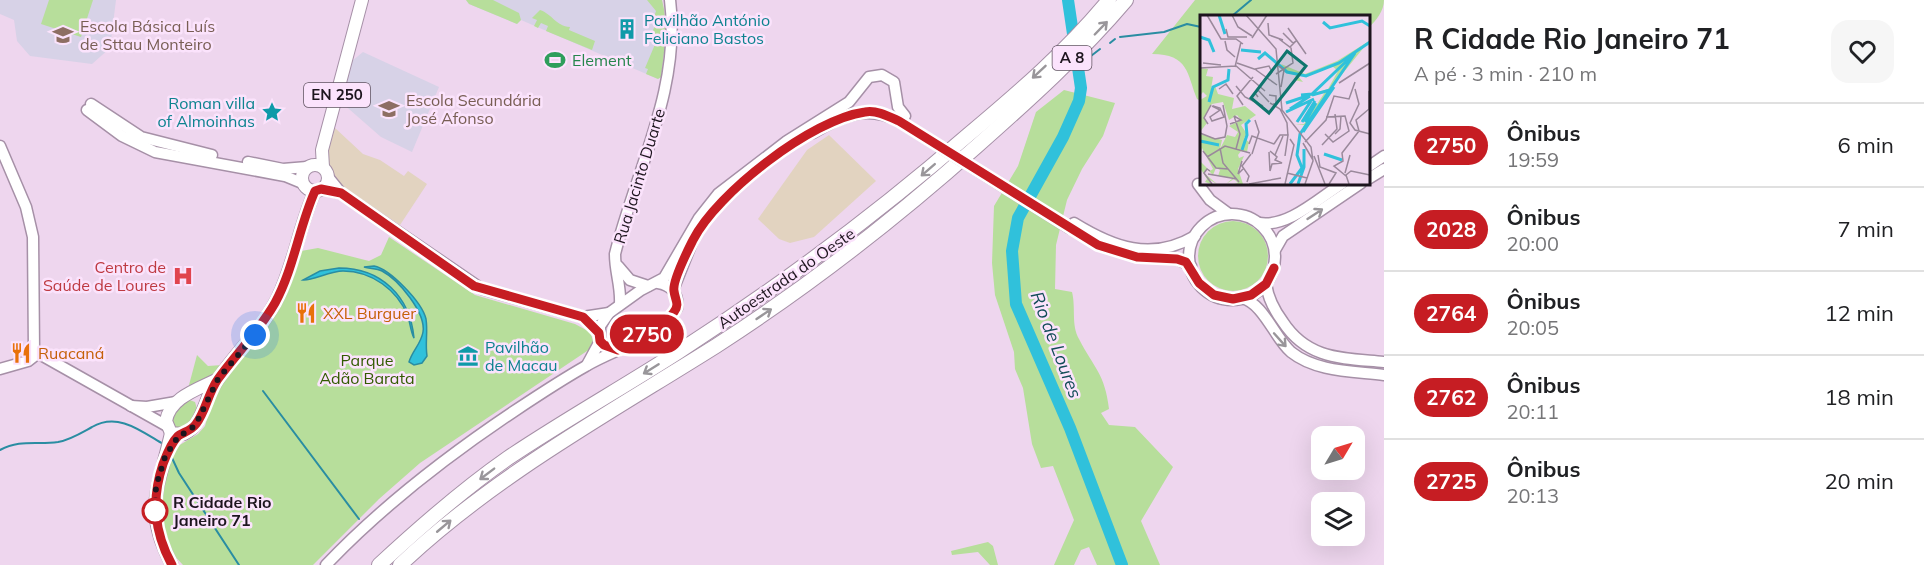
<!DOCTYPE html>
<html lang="pt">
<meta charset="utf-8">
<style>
body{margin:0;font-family:Mulish,sans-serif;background:#f6f6f6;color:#202124;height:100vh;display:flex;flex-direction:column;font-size:22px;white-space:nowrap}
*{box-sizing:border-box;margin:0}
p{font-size:20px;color:#757577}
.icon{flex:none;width:33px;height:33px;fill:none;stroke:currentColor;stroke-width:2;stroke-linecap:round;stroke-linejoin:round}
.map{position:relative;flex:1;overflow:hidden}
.panel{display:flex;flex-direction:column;background:#fff;width:540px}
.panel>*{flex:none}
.badge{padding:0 12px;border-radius:20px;font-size:21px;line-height:39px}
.needle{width:39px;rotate:52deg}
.fabs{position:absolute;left:1311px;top:426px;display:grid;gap:12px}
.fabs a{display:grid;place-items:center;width:54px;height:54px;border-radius:12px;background:#fff;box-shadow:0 6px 24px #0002;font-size:30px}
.you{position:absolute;width:30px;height:30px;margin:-15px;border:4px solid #fff;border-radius:50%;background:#1a73e8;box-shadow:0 0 0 9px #1a73e833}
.map>.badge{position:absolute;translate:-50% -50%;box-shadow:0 0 0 3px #fff}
.round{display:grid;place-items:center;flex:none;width:63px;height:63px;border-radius:18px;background:#f6f6f6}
.headline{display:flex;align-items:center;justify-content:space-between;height:102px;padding:0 30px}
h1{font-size:28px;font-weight:700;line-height:45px}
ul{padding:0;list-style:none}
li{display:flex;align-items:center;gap:18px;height:84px;padding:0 30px;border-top:2px solid #e0e0e0}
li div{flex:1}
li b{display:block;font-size:22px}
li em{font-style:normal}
li .badge{min-width:66px;font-weight:700;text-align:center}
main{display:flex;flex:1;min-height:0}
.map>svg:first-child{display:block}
</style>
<main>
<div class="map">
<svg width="1384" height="565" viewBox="0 0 1384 565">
<rect width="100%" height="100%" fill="#eed6ee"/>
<g fill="#e2d3c0">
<path d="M 335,128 L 363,154 L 380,160 L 404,176 L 408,171 L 427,184 L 400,225 L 333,181 L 327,156 Z"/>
<path d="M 829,135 L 876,181 L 814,237 L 790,243 L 779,239 L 758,219 L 807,150 Z"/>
</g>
<g fill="#d7d2e7">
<path d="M 0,0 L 116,0 L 110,48 L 92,64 L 30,56 L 17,41 L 14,20 L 0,14 Z"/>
<path d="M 466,0 L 662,0 L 665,37 L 661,77 L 658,79 L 521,20 L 517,24 L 469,4 Z"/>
<path d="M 363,52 L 439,87 L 412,152 L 381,137 L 341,102 L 352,61 Z"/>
</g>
<g fill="#b7de9b">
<path d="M 49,0 L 93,0 L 81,37 L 41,24 Z"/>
<path d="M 466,0 L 493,0 L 519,13 L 521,20 L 517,24 L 469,4 Z"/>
<path d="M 647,0 L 662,0 C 669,25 664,52 661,77 L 658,79 L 646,74 L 648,69 L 645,68 L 656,42 L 649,39 L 658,19 L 654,17 L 656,11 Z"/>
<path d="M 1195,0 L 1384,0 C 1384,11 1376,21 1368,28 L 1368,16 L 1201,16 L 1201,101 L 1197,99 C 1187,74 1189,54 1152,54 Z"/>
<path d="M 540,10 C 552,14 556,26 570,27 L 569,30 L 595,41 L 592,50 L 546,31 L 548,26 L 541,23 L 538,28 L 534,26 L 537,20 L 532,18 Z"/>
<path d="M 1064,90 L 1115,103 L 1103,136 L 1082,169 L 1067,200 L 1056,245 L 1055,289 L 1072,292 C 1076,308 1071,325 1079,339 C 1094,368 1105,374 1109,409 L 1101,413 L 1109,425 L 1135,427 L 1173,467 L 1141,521 L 1160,565 L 1097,565 L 1089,547 L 1081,550 L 1074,565 L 1054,565 L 1074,520 L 1053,466 L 1041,468 L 1032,444 L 1023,388 L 1015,369 L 1014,352 L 995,295 L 992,263 L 994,206 L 1018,166 L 1036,112 Z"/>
<circle cx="1233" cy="256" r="35"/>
<path d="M 389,237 L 475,295 L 575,324 L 590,332 L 593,340 L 590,349 L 420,463 L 379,499 L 313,565 L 183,565 L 169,550 L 163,526 L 161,503 L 169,463 L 178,446 L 198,434 L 205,426 L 214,394 L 272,319 L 301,251 L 318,248 L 369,261 L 381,255 Z"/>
<path d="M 197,355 L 208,366 L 222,365 L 207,380 L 191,387 L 189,385 Z"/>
<path d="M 187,399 L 195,402 L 198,412 L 192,424 L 178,430 L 173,427 C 168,413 176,407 187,399 Z"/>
<path d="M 988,542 L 993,546 L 998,565 L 990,565 L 978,552 L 952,555 L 951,551 Z"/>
</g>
<g fill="#30c1db" stroke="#2a8da2" stroke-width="1.5">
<path d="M 374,266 C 390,269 422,302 426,319 C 428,332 425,343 427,356 L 422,363 L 414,365 L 409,362 C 412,351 421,344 423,332 C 426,313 399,280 382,271 C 376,268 370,269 364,267 Z"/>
<path d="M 339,268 C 381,268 410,296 414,338 C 411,333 410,323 408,316 C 397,290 372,271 343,271 C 330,271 312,281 303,280 L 320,271 Z"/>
</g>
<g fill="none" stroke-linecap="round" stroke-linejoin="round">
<g stroke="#2a8da2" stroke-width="2">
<path d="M 1232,16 L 1251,0"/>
<path d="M 1120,37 L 1164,32 L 1187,24 L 1201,27"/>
<path d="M 1110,43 L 1115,39"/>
<path d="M 1078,66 L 1100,49"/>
<path d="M 263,391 L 359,519"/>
<path d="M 0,450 C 20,439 37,445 58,442 C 70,440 81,433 92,427 C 118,412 141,431 163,444"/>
<path d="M 172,458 L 179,473 L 239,565"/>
</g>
<path stroke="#30c1db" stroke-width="12" d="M 1068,0 L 1081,88 L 1079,101 L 1063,137 L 1018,218 L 1012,251 L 1016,304 L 1070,428 L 1122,565"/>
<g stroke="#a690a7" stroke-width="13">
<g id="secondary">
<path d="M 91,104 L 141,137 L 212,155"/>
<path d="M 87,110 L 122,136 L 155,152 L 285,176 L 302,183"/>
<path d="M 813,133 C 842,115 867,105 899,121"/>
<path d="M 0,146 L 26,207 L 33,237 L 34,351 L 167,426"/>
<path d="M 248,162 L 283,169 L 307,167"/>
<path d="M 1368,167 L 1384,156"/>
<path d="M 328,177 L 341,193 L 482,289 L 583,317 L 609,313"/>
<path d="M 1368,179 L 1384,169"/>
<path d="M 1198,184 L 1210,200 L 1229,214"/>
<path d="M 321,189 L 341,193"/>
<circle cx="1232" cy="257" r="43"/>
<path d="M 1074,223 C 1113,247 1151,262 1195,236"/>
<path d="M 1259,223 C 1288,228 1319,198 1343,183"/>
<path d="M 1275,250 L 1283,236 L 1361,183"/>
<path d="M 1134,256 L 1177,259 L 1191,266"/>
<path d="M 618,266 L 630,280 L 648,286"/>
<path d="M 1266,284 C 1268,298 1274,310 1283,322 C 1308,360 1343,358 1384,362"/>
<path d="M 673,290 L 693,240"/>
<path d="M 1242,298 C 1264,304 1274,337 1291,352 C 1316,372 1353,371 1384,375"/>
<path d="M 620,304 C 621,285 615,273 615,254 C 636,170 681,89 670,0"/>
<path d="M 587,365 L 600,341 L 600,326 L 609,313 L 641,290 L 664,278 L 699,218 L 718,194 L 787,141 L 849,102 L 869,77 L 882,75 L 894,82 L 898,107 L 905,116"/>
<path d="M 0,369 L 28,361 L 37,354"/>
<path d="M 131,406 L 147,407 L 176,402"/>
<path d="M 326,565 C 382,506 446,457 513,412 C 537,396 561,380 586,366 C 616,348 657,340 677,308 C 679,294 671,285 658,283"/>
</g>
</g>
<g stroke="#a690a7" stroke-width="14">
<g id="primary">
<circle cx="315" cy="178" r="13"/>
<path d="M 323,167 L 322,150 L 362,0"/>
<path d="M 218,379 C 199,389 170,397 166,421 L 171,433 L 184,434 C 202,425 203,405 212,389 C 229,358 259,334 277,299 C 294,265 299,226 315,191"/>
<path d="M 171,433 C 159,488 142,509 172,565"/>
</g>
</g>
<g stroke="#a690a7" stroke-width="16">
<g id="highway">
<path d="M 379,565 C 420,527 462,490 508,458 C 563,421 622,388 678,352 C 780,286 876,215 968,135 C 1018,93 1068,50 1109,0"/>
<path d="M 400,565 C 494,476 608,414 716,346 C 809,286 895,219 977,146 C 1029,100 1081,53 1126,0"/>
</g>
</g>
<use href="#secondary" stroke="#fff" stroke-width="10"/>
<use href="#primary" stroke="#fff" stroke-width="12"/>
<use href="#highway" stroke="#fff" stroke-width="14"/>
<g stroke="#a690a7" stroke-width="13" stroke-linecap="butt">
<path id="secondary-bridge" d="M 899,121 L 1071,229"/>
</g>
<use href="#secondary-bridge" stroke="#fff" stroke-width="10"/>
</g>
<defs><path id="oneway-shaft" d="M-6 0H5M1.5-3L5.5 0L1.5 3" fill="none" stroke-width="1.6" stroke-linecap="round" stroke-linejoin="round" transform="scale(1.5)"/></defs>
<g stroke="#99969a">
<use href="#oneway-shaft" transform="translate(1101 28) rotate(-46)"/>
<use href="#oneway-shaft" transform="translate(1039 72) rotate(137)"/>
<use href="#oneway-shaft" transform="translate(928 170) rotate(139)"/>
<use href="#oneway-shaft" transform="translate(1315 214) rotate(-33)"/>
<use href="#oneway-shaft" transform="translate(764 314) rotate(-34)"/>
<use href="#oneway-shaft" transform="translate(1280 340) rotate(48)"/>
<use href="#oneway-shaft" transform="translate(651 369) rotate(148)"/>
<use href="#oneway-shaft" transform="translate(487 474) rotate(143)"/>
<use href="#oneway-shaft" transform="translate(444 526) rotate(-40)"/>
</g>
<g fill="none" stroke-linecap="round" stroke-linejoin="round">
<g stroke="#fff" stroke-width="14">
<path id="line" d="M 172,565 C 154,532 151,500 163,464 C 166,456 171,443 178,436 C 183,432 191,431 196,424 C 206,411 208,393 218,379 C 237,353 259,331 275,303 C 294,268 299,227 315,191 L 321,189 L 341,193 L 474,286 L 583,317 L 599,333 L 600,341 L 604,345 L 618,350 C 636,345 663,328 674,312 C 680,304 675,300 674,291 C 672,281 688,250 693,240 C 717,193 812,119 865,112 C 877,110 888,116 899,121 L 1098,245 L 1137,257 L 1177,259 L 1186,262 L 1199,283 L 1214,295 L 1233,299 L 1251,295 L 1266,284 L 1274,268"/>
</g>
<use href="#line" stroke="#c61d23" stroke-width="9"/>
<path stroke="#1d151e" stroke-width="6" stroke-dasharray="0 10.8" d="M 155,511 L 156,486 L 165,457 L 179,435 L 188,432 L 196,424 L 218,379 L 255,335"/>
</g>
<defs>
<g id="building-bare" transform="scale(1.62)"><path d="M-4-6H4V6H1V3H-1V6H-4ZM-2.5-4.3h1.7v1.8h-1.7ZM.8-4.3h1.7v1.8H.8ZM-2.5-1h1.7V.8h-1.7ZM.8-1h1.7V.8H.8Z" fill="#0f9aa8" stroke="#fbe3fc" stroke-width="2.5" paint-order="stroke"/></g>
<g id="school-bare" transform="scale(1.62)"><path d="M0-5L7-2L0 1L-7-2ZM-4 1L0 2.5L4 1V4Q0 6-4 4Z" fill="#8d6e63" stroke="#fbe3fc" stroke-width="2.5" paint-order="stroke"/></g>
<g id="stadium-bare" transform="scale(1.62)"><path d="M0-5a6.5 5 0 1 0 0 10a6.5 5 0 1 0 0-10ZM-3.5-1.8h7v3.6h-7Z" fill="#2e9e5b" stroke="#fbe3fc" stroke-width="2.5" paint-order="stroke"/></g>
<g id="sight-bare" transform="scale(1.62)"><path d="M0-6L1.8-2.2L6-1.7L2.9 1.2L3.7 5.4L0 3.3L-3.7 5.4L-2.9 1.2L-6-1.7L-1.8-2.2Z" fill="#0f9aa8" stroke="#fbe3fc" stroke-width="2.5" paint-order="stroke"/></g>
<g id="hospital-bare" transform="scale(1.62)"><path d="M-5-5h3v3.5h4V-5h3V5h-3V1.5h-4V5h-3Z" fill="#e0444e" stroke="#fbe3fc" stroke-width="2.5" paint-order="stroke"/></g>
<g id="restaurant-bare" transform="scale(1.62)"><path d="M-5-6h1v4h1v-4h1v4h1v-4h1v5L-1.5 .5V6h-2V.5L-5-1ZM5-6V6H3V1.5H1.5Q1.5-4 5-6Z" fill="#e8710a" stroke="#fbe3fc" stroke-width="2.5" paint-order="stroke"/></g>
<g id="museum-bare" transform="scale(1.62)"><path d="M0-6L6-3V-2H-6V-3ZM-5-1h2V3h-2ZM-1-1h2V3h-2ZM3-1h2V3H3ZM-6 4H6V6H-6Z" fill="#0f9aa8" stroke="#fbe3fc" stroke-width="2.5" paint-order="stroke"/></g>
</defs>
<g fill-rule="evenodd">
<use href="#building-bare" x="627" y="29"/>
<use href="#school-bare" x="63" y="35"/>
<use href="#stadium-bare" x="555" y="60"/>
<use href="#school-bare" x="389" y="109"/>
<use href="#sight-bare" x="272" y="112"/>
<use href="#hospital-bare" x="183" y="276"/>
<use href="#restaurant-bare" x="306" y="313"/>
<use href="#restaurant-bare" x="21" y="353"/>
<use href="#museum-bare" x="468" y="356"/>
</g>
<circle fill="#fff" stroke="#c61d23" stroke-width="3" cx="155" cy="511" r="12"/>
<g text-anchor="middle" stroke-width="5" stroke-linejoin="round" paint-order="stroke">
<g fill="#fbe3fc" stroke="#605361" stroke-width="1.5">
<rect x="1052.5" y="46" width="39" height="24" rx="4.5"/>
<rect x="304" y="83" width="66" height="24" rx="4.5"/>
</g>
<g font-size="15" font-weight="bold" fill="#1d151e">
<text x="1072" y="63">A 8</text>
<text x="337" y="100">EN 250</text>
</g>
<g font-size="16" fill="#0d838f" stroke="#fbe3fc" text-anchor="start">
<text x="644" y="26">Pavilhão António<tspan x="644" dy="18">Feliciano Bastos</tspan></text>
<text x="255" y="109" text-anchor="end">Roman villa<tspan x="255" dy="18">of Almoinhas</tspan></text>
<text x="485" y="353">Pavilhão<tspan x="485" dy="18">de Macau</tspan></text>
</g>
<g font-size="16" fill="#785e54" stroke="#fbe3fc" text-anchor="start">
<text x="80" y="32">Escola Básica Luís<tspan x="80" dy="18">de Sttau Monteiro</tspan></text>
<text x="406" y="106">Escola Secundária<tspan x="406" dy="18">José Afonso</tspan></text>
</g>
<g font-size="16" fill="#27864d" stroke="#fbe3fc" text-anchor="start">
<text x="572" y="66">Element</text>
</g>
<g font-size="16" fill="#1d151e" stroke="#fbe3fc">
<text transform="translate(639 176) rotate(-73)" y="6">Rua Jacinto Duarte</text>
<text transform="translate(786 278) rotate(-35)" y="6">Autoestrada do Oeste</text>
</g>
<g font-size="16" fill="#be3a42" stroke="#fbe3fc" text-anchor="end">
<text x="166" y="273">Centro de<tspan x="166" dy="18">Saúde de Loures</tspan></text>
</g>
<g font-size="16" fill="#c56008" stroke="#fbe3fc" text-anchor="start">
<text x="323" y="319">XXL Burguer</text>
<text x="38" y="359">Ruacaná</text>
</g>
<g font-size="16" fill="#325b00" stroke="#fbe3fc">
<text x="367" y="366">Parque<tspan x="367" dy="18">Adão Barata</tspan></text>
</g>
<g font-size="16" font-weight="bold" fill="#1d151e" stroke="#fbe3fc" text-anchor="start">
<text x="173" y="508">R Cidade Rio<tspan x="173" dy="18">Janeiro 71</tspan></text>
</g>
<g font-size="18" font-style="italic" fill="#114c57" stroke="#fbe3fc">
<text transform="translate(1056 345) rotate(69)" y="6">Rio de Loures</text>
</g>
</g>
<g transform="translate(1200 15)">
<rect width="170" height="170" fill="#eed6ee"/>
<path d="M 169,26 L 127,78 L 102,118 L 104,110 L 95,109 L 104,109 L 125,77 L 81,89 L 128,74 L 138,56 L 132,51 L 107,61 L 98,61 L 103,67 L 94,65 L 96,60 L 87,57 L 81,49 L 105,59 L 137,46 ZM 0,53 L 8,54 L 6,61 L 13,62 L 11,74 L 15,71 L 18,79 L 34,83 L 32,94 L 45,91 L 56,100 L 41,110 L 47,119 L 44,123 L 49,127 L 47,137 L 41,136 L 38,140 L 39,143 L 44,141 L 38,154 L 43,169 L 34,169 L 38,168 L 34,164 L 26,169 L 33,163 L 18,161 L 20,155 L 16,153 L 13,160 L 7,154 L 4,158 L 17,169 L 10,165 L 11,169 L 5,167 L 7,164 L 0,153 L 0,146 L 10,156 L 13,154 L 2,133 L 1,138 L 0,119 L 22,125 L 20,134 L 27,120 L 35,122 L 38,117 L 29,111 L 41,105 L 37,100 L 29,105 L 23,87 L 12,89 L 4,102 L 7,108 L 0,117 L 0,85 L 7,81 L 3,77 L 0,81 Z" fill="#b7de9b"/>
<path fill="none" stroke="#30c1db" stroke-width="3" d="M 19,0 L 25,19M 123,7 L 130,13 L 162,6 L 170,11M 0,22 L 9,25 L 14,37M 41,35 L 61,37M 58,44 L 65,38 L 87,57 L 106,61 L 139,48 L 170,27M 101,80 L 112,79 L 154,39M 112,80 L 130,75M 9,87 L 13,72 L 28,65 L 29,54M 86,88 L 107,81M 90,94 L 110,81M 86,97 L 114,84M 97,107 L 111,86M 102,107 L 115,86M 105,107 L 116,88M 103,117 L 134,72M 0,126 L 19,130M 42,135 L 47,120 L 46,109 L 50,105M 124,139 L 142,145M 90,169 L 102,153 L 97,140 L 100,119 L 155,38M 98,169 L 104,152 L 104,134"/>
<path fill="none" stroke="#9a899b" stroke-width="1.5" d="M 7,0 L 21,24 L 36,24 L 43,29M 32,0 L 38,12 L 52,21M 46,0 L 76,34 L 82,95 L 111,132 L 113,146 L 105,169M 68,8 L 69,20 L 83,25M 88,13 L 106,39M 26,14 L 28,22 L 47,22M 83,18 L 93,28 L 96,26 L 90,32M 52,23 L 67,0M 25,26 L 27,35 L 35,42M 3,48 L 21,50M 37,48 L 57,55M 35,50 L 65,76M 79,51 L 84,55 L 81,72M 35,52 L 41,27M 0,53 L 36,51M 55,54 L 69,51 L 72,57 L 69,61M 56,55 L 77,70M 76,59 L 93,48 L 91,33 L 79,24M 139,68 L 170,48M 36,71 L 45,82 L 63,91M 19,74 L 26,69 L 33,79M 155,74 L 159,89 L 150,108 L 155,115 L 170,119M 69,80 L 76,81 L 76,89 L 73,89M 58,82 L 55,78 L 58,75 L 69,87M 70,88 L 80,94 L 87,108 L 88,121M 43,90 L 37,81 L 53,62M 12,91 L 20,95 L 10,102 L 12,106 L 24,102 L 20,93 L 13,91M 34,101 L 40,119 L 36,134M 8,109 L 4,103 L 11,90M 30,109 L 41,105 L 34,101M 159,116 L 156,105 L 169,94 L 169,76M 0,118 L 15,124 L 25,122 L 27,111 L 23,90M 125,119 L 133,127 L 149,116 L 145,101 L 126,102M 135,119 L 140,114 L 141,101M 105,127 L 126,105 L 134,81 L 149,84 L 155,67M 103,128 L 113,145M 49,129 L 52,121 L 74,129M 74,129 L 80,120 L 88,120 L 85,141M 122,130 L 137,114 L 135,99M 20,133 L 23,148 L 39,167M 3,136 L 16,153 L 28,154M 69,137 L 70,156M 52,139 L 59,117 L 55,105M 75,140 L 83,121M 118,140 L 120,152 L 136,158 L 129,169M 114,141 L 125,169M 7,142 L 25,131 L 50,138M 42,146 L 38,159 L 43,154M 10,156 L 7,154 L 4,158 L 12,169M 70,156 L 72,149 L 82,148 L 75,145 L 77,142 L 70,136M 87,158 L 107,163M 145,158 L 150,140M 8,159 L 37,164M 146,161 L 134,151 L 143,146 L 142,138 L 159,116M 47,167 L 49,161 L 42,151 L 51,139M 49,169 L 81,163M 85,169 L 94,130 L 90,124M 149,169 L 146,160 L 151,156 L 170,160"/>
<path fill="#0f766e" fill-opacity="0.15" stroke="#0f766e" stroke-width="3" d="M 87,36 L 106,51 L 69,98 L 51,83 Z"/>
<rect width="170" height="170" fill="none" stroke="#1d151e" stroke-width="3"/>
</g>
</svg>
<div class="fabs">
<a><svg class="needle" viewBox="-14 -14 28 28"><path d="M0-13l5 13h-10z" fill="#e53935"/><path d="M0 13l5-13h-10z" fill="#757577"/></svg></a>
<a><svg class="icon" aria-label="layers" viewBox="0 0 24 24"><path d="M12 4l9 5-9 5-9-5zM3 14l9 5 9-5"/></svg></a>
</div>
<div class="you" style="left:255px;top:335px"></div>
<b class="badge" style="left:647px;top:334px;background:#c61d23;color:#fff">2750</b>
</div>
<section class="panel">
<div class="headline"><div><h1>R Cidade Rio Janeiro 71</h1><p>A pé · 3 min · 210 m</p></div><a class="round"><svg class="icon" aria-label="heart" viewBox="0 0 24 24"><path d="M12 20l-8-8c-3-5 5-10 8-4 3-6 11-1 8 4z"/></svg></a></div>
<ul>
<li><span class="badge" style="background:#c61d23;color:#fff">2750</span><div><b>Ônibus</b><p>19:59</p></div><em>6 min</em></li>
<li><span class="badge" style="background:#c61d23;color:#fff">2028</span><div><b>Ônibus</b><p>20:00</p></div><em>7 min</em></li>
<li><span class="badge" style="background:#c61d23;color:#fff">2764</span><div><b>Ônibus</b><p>20:05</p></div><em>12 min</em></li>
<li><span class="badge" style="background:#c61d23;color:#fff">2762</span><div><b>Ônibus</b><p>20:11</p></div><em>18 min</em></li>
<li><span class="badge" style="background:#c61d23;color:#fff">2725</span><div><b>Ônibus</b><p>20:13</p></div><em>20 min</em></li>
</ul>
</section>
</main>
